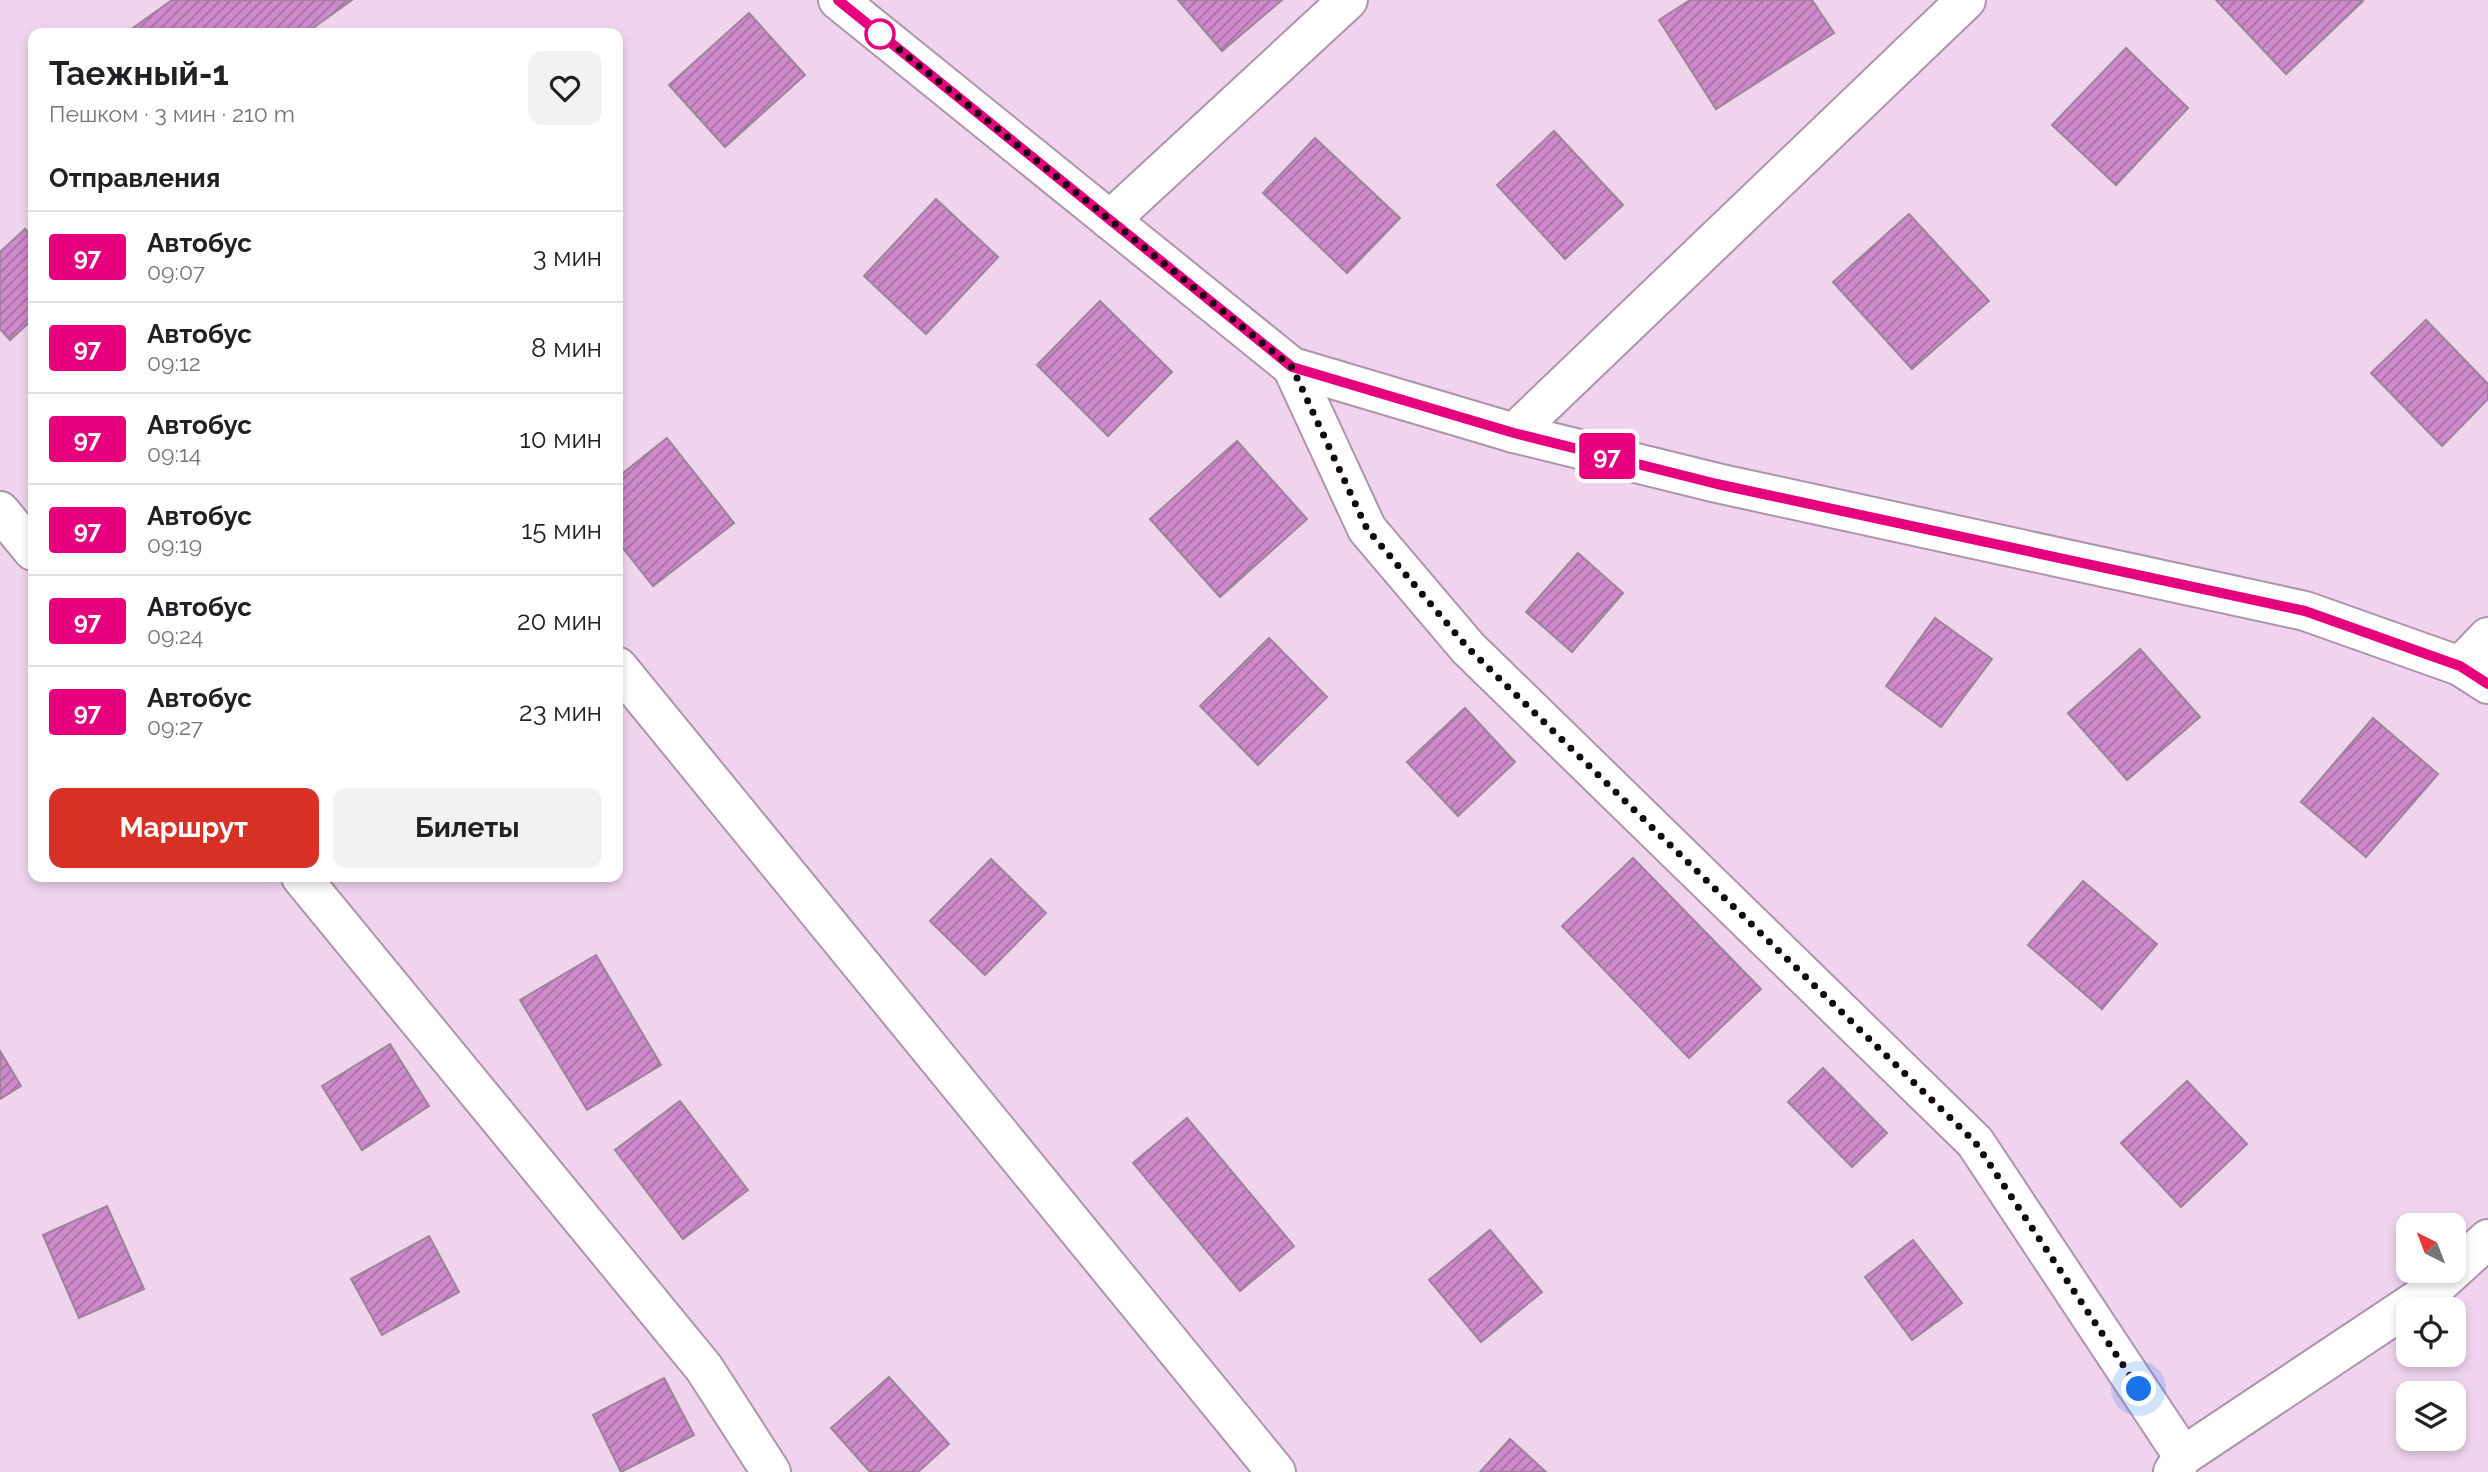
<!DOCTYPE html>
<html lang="ru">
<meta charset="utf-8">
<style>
body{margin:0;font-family:Raleway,sans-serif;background:#f2f2f2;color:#202124;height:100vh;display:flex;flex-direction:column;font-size:26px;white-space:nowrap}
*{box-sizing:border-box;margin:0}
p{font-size:23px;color:#757577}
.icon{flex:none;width:38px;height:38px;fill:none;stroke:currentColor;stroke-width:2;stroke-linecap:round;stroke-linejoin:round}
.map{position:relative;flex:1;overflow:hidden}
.details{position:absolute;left:28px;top:28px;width:595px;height:854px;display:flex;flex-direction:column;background:#fff;border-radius:14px;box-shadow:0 4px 10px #0003}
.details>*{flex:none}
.badge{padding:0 14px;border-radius:5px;font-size:24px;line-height:46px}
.needle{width:46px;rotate:318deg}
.tools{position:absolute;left:2396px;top:1213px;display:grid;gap:14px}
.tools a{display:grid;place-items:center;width:70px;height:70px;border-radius:14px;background:#fff;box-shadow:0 4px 10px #0003;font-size:35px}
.you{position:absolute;width:35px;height:35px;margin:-18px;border:5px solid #fff;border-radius:50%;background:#1a73e8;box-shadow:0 0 0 10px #1a73e833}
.map>.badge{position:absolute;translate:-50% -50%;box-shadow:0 0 0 4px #fff}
h2{padding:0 21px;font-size:26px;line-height:63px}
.round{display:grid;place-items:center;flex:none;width:74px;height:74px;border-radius:14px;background:#f2f2f2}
.summary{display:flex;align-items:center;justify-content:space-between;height:119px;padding:0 21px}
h1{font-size:33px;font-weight:700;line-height:52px}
.cta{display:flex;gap:14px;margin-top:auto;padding:14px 21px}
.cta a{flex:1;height:80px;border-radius:14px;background:#d93025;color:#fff;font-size:28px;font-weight:700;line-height:80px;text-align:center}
.cta a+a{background:#f2f2f2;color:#202124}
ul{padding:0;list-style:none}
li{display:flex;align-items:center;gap:21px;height:91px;padding:0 21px;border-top:2px solid #e0e0e0}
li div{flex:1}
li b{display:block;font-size:26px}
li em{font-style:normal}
li .badge{min-width:77px;font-weight:700;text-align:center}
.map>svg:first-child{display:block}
</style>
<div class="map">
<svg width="2488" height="1472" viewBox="0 0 2488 1472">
<defs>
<pattern id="building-hatch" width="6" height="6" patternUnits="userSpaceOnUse" patternTransform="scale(1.75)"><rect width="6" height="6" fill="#ce8aca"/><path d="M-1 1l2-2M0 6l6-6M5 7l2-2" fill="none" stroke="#a66fa3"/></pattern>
</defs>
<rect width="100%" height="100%" fill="#f0d4ee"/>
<g fill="url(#building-hatch)" stroke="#9c839a" stroke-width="2">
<path d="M 172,0 L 352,0 L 306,33 L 126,33 Z"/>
<path d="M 1178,0 L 1282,0 L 1222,51 Z"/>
<path d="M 1690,0 L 1812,0 L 1834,33 L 1716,109 L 1659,20 Z"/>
<path d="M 2216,0 L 2362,0 L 2363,1 L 2286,74 Z"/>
<path d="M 749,13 L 805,75 L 725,147 L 669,85 Z"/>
<path d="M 2126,48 L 2188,108 L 2116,185 L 2052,125 Z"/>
<path d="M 1554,131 L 1623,205 L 1565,259 L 1497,185 Z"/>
<path d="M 1315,138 L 1400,218 L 1347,273 L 1263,193 Z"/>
<path d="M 936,199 L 998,257 L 926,334 L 864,276 Z"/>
<path d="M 1909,214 L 1989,301 L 1912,369 L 1833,282 Z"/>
<path d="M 25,229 L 33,238 L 33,319 L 10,340 L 0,329 L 0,252 Z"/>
<path d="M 1100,301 L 1172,372 L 1108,436 L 1037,365 Z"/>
<path d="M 2426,320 L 2488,384 L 2488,399 L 2442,446 L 2371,373 Z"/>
<path d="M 667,438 L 734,523 L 653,586 L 618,542 L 618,477 Z"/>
<path d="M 1237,441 L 1307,519 L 1220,597 L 1150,519 Z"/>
<path d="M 1578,553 L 1623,593 L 1572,652 L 1526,612 Z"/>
<path d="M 1935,618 L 1992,659 L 1941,727 L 1886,686 Z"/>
<path d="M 1269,638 L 1327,697 L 1258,765 L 1200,706 Z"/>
<path d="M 2140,649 L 2200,717 L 2127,780 L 2068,713 Z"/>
<path d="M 1465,708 L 1515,762 L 1458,816 L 1407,762 Z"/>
<path d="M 2373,718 L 2438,774 L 2366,857 L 2301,802 Z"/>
<path d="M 1633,858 L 1761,989 L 1689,1058 L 1562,926 Z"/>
<path d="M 991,859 L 1046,913 L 985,975 L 930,921 Z"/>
<path d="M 2083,881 L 2157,944 L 2102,1009 L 2028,945 Z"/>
<path d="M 596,955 L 661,1065 L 587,1110 L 520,1000 Z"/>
<path d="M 390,1044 L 429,1106 L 362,1150 L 322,1086 Z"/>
<path d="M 0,1051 L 21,1086 L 0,1099 Z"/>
<path d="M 1823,1068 L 1887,1133 L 1852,1167 L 1788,1102 Z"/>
<path d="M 2187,1081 L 2247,1144 L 2181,1207 L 2121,1143 Z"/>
<path d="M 680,1101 L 748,1190 L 683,1239 L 615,1150 Z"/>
<path d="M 1187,1118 L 1294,1246 L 1240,1291 L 1133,1163 Z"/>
<path d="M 107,1206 L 144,1289 L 79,1318 L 43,1235 Z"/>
<path d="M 1490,1230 L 1542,1292 L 1481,1342 L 1429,1280 Z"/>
<path d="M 429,1236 L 459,1292 L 382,1335 L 351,1279 Z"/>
<path d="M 1913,1240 L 1962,1303 L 1912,1340 L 1865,1277 Z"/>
<path d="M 889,1377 L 949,1444 L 918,1472 L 870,1472 L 831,1428 Z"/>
<path d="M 664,1378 L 694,1435 L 621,1472 L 593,1415 Z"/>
<path d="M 1510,1439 L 1546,1472 L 1480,1472 Z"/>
</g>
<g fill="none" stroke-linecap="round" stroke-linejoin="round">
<g stroke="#ad93ab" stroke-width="42">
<g id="street">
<path d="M 1110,220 L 1348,0"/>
<path d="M 1292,367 L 1367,529 L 1468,648 L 1975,1142 L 2183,1456"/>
<path d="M 1514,433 L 1966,0"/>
<path d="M 0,511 L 33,551"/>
<path d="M 2460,666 L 2488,637"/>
<path d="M 618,667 L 1276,1472"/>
<path d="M 301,877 L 704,1368 L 771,1472"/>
<path d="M 2173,1472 L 2183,1456 L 2432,1290 L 2488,1239"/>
</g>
</g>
<g stroke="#ad93ab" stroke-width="42">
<path id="secondary" d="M 838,0 L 1292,367 L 1514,433 L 1717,483 L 2305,611 L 2460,666 L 2488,684"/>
</g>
<use href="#street" stroke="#fff" stroke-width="38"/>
<use href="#secondary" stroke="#fff" stroke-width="38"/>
</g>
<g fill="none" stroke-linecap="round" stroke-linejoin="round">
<g stroke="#fff" stroke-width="16">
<path id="line" d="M 838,0 L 1292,367 L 1514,433 L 1717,484 L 2305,611 L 2460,666 L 2488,684"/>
</g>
<use href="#line" stroke="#e6007e" stroke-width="10"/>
<path stroke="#120911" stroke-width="7" stroke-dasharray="0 12.6" d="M 880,34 L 1292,367 L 1367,529 L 1468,648 L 1975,1142 L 2139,1389"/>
</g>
<circle fill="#fff" stroke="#e6007e" stroke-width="3.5" cx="880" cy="34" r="14"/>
</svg>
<div class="tools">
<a><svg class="needle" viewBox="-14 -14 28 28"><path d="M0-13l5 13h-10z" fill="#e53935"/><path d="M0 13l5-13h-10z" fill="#757577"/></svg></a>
<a><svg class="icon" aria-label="locate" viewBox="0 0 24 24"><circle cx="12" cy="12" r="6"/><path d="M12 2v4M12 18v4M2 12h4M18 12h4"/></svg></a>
<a><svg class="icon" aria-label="layers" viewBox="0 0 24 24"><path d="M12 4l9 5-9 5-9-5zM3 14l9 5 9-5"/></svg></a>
</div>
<div class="you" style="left:2139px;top:1389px"></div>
<b class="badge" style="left:1607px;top:456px;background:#e6007e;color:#fff">97</b>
<section class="details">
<div class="summary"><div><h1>Таежный-1</h1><p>Пешком · 3 мин · 210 m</p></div><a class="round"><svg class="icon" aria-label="heart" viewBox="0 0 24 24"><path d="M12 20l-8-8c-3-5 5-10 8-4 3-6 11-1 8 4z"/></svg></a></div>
<h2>Отправления</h2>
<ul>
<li><span class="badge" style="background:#e6007e;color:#fff">97</span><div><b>Автобус</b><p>09:07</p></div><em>3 мин</em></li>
<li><span class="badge" style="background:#e6007e;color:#fff">97</span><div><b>Автобус</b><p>09:12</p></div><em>8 мин</em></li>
<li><span class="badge" style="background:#e6007e;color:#fff">97</span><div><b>Автобус</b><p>09:14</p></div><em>10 мин</em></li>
<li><span class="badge" style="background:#e6007e;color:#fff">97</span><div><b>Автобус</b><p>09:19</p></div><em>15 мин</em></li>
<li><span class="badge" style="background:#e6007e;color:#fff">97</span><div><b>Автобус</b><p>09:24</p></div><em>20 мин</em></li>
<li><span class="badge" style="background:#e6007e;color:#fff">97</span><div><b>Автобус</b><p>09:27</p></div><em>23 мин</em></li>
</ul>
<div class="cta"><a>Маршрут</a><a>Билеты</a></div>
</section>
</div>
